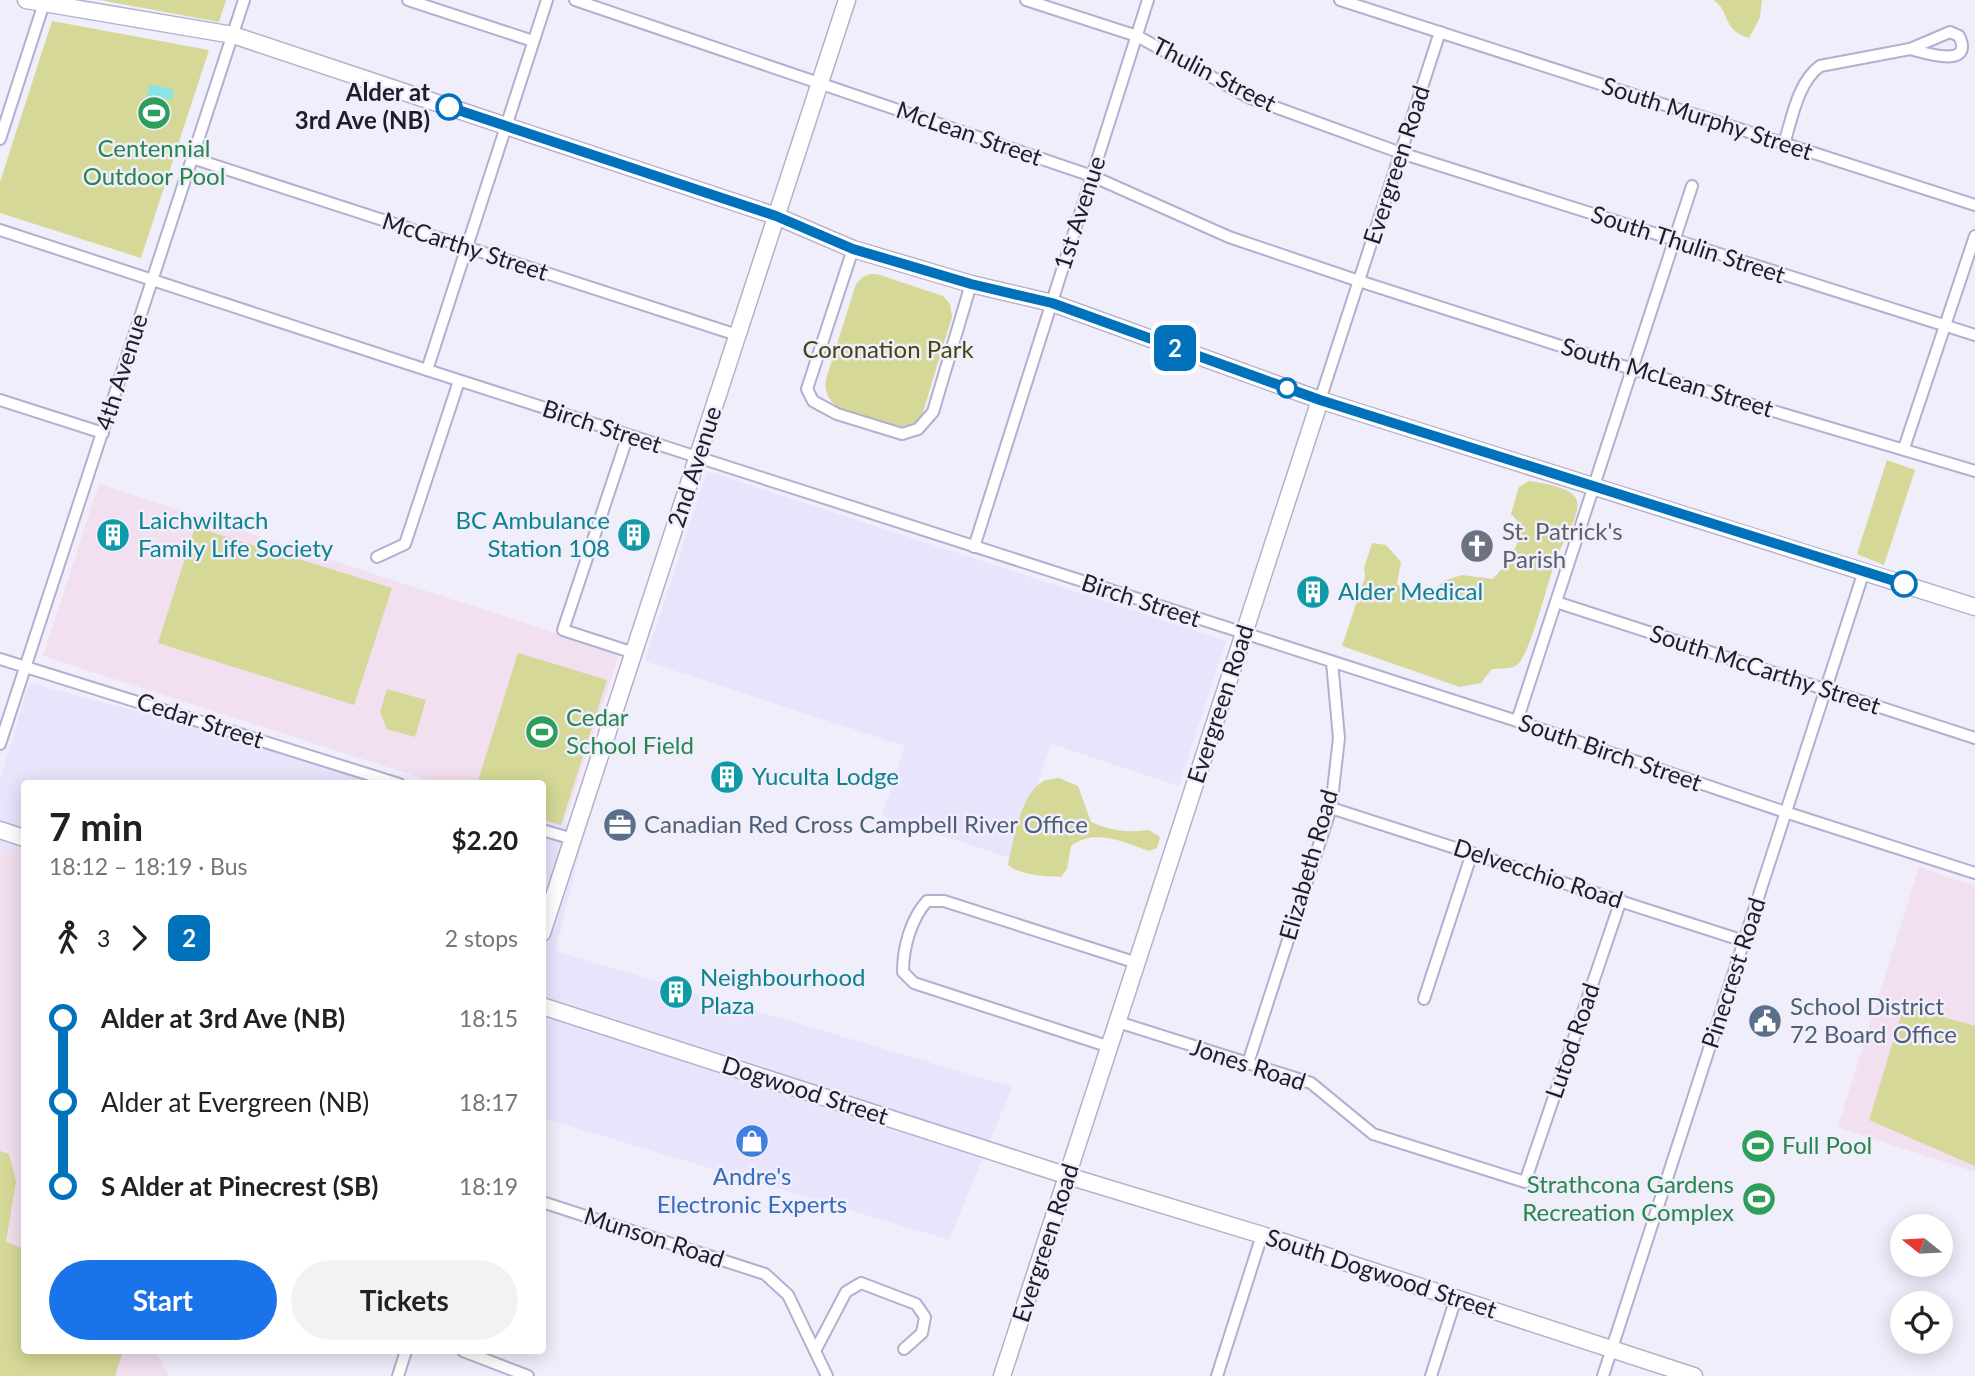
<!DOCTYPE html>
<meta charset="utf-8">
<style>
body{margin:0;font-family:Lato,sans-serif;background:#f2f2f2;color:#202124;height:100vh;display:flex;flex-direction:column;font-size:26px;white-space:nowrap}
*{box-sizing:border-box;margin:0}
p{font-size:23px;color:#757577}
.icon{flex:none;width:38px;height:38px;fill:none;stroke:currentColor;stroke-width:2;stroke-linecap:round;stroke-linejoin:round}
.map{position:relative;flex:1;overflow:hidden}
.sheet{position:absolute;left:21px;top:780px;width:525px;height:574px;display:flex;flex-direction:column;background:#fff;border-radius:7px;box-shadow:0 4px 18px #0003}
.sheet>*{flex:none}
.badge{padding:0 14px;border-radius:10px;font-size:24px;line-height:46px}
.needle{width:46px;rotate:288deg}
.fabs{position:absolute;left:1890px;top:1214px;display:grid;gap:14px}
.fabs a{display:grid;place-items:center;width:63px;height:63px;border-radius:50%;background:#fff;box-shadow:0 4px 18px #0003;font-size:35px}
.map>.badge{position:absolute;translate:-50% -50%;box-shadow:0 0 0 4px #fff}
.legs{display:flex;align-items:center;gap:10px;height:77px;padding:0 28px;font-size:23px}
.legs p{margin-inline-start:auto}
.head{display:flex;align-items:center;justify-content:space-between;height:119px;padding:0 28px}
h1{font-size:38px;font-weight:700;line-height:52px}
.cta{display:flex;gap:14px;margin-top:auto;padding:14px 28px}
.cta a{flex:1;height:80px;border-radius:42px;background:#1a73e8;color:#fff;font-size:28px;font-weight:700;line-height:80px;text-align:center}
.cta a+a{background:#f2f2f2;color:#202124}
ul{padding:0 28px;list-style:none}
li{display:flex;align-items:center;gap:24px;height:84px;font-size:26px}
li i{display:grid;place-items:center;width:10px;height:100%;margin:0 9px;background:currentColor}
li i::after{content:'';width:18px;height:18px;margin:-9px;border:5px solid;border-radius:50%;background:#fff}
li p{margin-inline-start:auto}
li:first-child i{background:linear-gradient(#0000 50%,currentColor 0)}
li:last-child i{background:linear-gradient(currentColor 50%,#0000 0)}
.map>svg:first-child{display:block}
</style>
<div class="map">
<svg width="1975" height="1376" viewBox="0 0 1975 1376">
<rect width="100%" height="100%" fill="#f0eefb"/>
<g fill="#e8e4fc">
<path d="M 707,471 L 1226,641 L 1179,786 L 1051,744 L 1013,859 L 882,816 L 905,746 L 645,661 Z"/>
<path d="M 29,683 L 417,784 L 24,784 L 24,856 L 0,848 L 0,780 Z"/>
<path d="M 542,817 L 586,828 L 555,951 L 1012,1087 L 949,1240 L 543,1118 Z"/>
</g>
<g fill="#f2dfef">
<path d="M 99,484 L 619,654 L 564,824 L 543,817 L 542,784 L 440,784 L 43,656 Z"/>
<path d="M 0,848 L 24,856 L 24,1351 L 156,1351 L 169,1376 L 0,1376 Z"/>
<path d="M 1919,867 L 1975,886 L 1975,1172 L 1838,1127 Z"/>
</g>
<g fill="#d5d896">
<path d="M 100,0 L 226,0 L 219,22 Z"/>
<path d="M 1714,0 L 1762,0 L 1760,17 L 1749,38 C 1722,30 1731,13 1714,0 Z"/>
<path d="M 52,21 L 209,50 L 141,258 L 0,213 L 0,182 Z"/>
<path d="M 870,274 L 877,274 L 943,296 L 950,304 L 952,317 L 922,415 L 915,423 L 900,427 L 837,407 C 828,399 824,391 826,379 L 856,284 L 863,277 Z"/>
<path d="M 1887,460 L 1915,470 L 1884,565 L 1857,554 Z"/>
<path d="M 1529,481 C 1541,483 1574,487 1577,501 C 1581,515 1560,547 1555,561 C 1548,582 1531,651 1518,664 C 1512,670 1499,668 1492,669 L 1481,683 L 1460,687 L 1342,646 L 1365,577 L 1364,568 L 1372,543 L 1386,545 L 1401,562 L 1397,583 L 1406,596 L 1418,600 L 1433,594 L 1443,581 L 1462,575 L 1493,579 C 1505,566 1524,543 1518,523 C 1517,520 1514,517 1511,514 L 1519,487 Z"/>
<path d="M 195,527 L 392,588 L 354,705 L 158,643 Z"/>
<path d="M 518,653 L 607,680 L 561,825 L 543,820 L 542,784 L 477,784 Z"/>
<path d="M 387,689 L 426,700 L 415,737 L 387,729 L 380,712 Z"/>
<path d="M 1059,778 L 1078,786 L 1091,822 C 1112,831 1127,833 1149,830 L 1160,837 L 1157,848 L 1149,851 C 1124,842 1094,828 1071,846 L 1067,869 L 1061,877 C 1043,876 1022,876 1008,865 C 1013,842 1021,794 1042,782 C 1046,779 1054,779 1059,778 Z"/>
<path d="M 1904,1006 L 1975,1026 L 1975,1166 L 1869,1120 Z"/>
<path d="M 0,1151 L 9,1154 L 16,1181 L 6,1242 L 24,1249 L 24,1351 L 123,1351 L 115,1376 L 0,1376 Z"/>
</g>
<path fill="#8ae4e5" d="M 150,84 L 174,90 L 172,100 L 164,98 L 157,127 L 140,123 Z"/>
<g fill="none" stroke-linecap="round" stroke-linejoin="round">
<g stroke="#b5afcf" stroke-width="14">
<g id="street">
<path d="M 408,0 L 533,41"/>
<path d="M 575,0 L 1092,176 L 1229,237 L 1359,281 L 1632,369 L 1975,471"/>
<path d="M 1026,0 L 1137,36 L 1250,98 L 1401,153 L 1975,335"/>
<path d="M 1340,0 L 1975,205"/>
<path d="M 0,139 L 45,0"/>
<path d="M 1784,144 C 1792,118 1798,82 1820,66 L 1910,49 L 1950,32 L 1959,36 C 1975,69 1924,53 1910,49"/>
<path d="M 192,158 L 737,335"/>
<path d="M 0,230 L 427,370 L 1517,721 L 1785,812 L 1975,873"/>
<path d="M 853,249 L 807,389 L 813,401 L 837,414 L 902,434 L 918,429 L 933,412 L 971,284"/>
<path d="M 427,370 L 547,0"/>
<path d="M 0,400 L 103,433"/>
<path d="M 1320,400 L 1440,32"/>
<path d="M 628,435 L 563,630 L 634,653"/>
<path d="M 1904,448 L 1975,236"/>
<path d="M 974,547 L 1148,0"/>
<path d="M 377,557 L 405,544 L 459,381"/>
<path d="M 1556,602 L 1975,738"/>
<path d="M 0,659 L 399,784"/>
<path d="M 1517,721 L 1692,186"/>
<path d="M 0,744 L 244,0"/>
<path d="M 1331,808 L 1744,941"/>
<path d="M 542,830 L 573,839"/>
<path d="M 1424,999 L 1472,853"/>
<path d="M 1118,1022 L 1311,1083 L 1373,1134 L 1525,1182 L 1621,900"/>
<path d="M 1110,1047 L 914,983 L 903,972 C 903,947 911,919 927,901 L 944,901 L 1137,963"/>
<path d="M 1248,1063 L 1331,808 L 1339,738 L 1332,662"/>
<path d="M 542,1202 L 765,1274 L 788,1295 L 827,1376"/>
<path d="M 463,1351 L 528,1376"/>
<path d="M 815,1351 L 846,1292 L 861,1283 L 916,1304 L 925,1317 L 922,1333 L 904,1349"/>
<path d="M 398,1376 L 406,1351"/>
<path d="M 1217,1376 L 1262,1235"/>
<path d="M 1431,1376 L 1456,1298"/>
<path d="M 1603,1376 L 1864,571"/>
</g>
</g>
<g stroke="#b5afcf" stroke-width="19">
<g id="secondary">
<path d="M 26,0 L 233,35 L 776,216 L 853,249 L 971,284 L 1052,303 L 1320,400 L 1975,607"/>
<path d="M 0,830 L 24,838"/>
<path d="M 542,933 L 847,0"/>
<path d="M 542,1006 L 1068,1176 L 1262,1235 L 1694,1376"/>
<path d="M 1002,1376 L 1320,400"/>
</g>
</g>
<use href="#street" stroke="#fff" stroke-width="10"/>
<use href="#secondary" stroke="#fff" stroke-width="16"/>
</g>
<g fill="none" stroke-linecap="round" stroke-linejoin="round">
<g stroke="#fff" stroke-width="16">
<path id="line-1" d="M 449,107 L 776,216 L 853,249 L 971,284 L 1052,303 L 1320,400 L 1904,584"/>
</g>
<use href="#line-1" stroke="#0072bc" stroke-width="10"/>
</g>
<defs>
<g id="stadium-disc" transform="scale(1.75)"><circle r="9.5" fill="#2e9e5b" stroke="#f0eefb"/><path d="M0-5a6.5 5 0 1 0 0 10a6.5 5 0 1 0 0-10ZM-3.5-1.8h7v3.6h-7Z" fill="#fff"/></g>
<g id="building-disc" transform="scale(1.75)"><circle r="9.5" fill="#0f9aa8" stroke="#f0eefb"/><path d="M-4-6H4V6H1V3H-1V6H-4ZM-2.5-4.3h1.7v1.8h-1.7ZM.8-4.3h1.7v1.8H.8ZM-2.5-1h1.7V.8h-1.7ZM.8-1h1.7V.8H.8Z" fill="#fff"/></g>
<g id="church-disc" transform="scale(1.75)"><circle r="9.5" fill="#6b7280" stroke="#f0eefb"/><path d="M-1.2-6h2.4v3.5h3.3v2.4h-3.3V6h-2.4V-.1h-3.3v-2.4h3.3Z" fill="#fff"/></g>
<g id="office-disc" transform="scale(1.75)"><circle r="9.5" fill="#5c6f8a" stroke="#f0eefb"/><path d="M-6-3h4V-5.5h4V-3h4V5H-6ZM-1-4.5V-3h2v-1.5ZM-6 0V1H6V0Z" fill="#fff"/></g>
<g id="civic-disc" transform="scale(1.75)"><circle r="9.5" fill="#5c6f8a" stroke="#f0eefb"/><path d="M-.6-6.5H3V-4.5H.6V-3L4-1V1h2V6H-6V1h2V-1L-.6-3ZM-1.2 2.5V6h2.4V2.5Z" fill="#fff"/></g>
<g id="shop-disc" transform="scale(1.75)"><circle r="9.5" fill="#3f7fe0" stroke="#f0eefb"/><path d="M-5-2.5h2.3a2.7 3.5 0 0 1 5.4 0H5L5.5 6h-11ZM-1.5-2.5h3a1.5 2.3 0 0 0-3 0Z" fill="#fff"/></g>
</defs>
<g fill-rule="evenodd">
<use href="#stadium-disc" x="154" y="113"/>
<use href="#building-disc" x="113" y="535"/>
<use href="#building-disc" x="634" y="535"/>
<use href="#church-disc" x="1477" y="546"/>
<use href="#building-disc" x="1313" y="592"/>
<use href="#stadium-disc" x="542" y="732"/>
<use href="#building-disc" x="727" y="777"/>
<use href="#office-disc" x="620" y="825"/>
<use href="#building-disc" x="676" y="992"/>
<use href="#civic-disc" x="1765" y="1021"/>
<use href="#shop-disc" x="752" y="1141"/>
<use href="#stadium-disc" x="1758" y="1146"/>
<use href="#stadium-disc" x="1759" y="1199"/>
</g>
<g fill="#fff" stroke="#0072bc" stroke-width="3.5">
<circle cx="449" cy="107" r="12"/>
<circle cx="1287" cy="388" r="9"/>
<circle cx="1904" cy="584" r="12"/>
</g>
<g text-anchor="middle" stroke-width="5" stroke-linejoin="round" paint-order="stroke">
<g font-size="24" fill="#1f1d29" stroke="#f0eefb">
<text transform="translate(1214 75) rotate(27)" y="8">Thulin Street</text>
<text transform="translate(1707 119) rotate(18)" y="8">South Murphy Street</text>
<text transform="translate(969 134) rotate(19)" y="8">McLean Street</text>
<text transform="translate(1397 165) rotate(-72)" y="8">Evergreen Road</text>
<text transform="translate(1080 213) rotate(-72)" y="8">1st Avenue</text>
<text transform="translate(1688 245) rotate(18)" y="8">South Thulin Street</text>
<text transform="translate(465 247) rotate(18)" y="8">McCarthy Street</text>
<text transform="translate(122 372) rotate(-72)" y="8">4th Avenue</text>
<text transform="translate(1667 378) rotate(17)" y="8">South McLean Street</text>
<text transform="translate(602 427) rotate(18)" y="8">Birch Street</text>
<text transform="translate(695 467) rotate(-72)" y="8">2nd Avenue</text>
<text transform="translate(1141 601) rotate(18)" y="8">Birch Street</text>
<text transform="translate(1765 670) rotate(18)" y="8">South McCarthy Street</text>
<text transform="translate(1221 704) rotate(-72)" y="8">Evergreen Road</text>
<text transform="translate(200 721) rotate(18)" y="8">Cedar Street</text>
<text transform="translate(1610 753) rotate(19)" y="8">South Birch Street</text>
<text transform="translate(1309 865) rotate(-74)" y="8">Elizabeth Road</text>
<text transform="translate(1538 874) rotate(18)" y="8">Delvecchio Road</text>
<text transform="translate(1734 973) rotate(-72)" y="8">Pinecrest Road</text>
<text transform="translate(1573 1041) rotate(-71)" y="8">Lutod Road</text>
<text transform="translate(1248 1065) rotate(18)" y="8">Jones Road</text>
<text transform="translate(805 1091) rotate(18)" y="8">Dogwood Street</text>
<text transform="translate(654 1238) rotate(18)" y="8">Munson Road</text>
<text transform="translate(1046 1243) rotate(-72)" y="8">Evergreen Road</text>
<text transform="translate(1381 1274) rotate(18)" y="8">South Dogwood Street</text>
</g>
<g font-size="24" font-weight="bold" fill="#1f1d29" stroke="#f0eefb" text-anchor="end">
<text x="430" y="101">Alder at<tspan x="430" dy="28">3rd Ave (NB)</tspan></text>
</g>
<g font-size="24" fill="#27864d" stroke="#f0eefb" text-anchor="start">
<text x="154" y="157" text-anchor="middle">Centennial<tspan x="154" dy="28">Outdoor Pool</tspan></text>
<text x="566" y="726">Cedar<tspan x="566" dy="28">School Field</tspan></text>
<text x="1782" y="1154">Full Pool</text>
<text x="1734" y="1193" text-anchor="end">Strathcona Gardens<tspan x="1734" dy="28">Recreation Complex</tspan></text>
</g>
<g font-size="24" fill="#444513" stroke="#f0eefb">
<text x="888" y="358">Coronation Park</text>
</g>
<g font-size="24" fill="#0d838f" stroke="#f0eefb" text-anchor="start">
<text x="138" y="529">Laichwiltach<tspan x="138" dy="28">Family Life Society</tspan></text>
<text x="610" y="529" text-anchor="end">BC Ambulance<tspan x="610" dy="28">Station 108</tspan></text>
<text x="1338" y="600">Alder Medical</text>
<text x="752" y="785">Yuculta Lodge</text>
<text x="700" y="986">Neighbourhood<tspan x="700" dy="28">Plaza</tspan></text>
</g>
<g font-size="24" fill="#5b616d" stroke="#f0eefb" text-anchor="start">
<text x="1502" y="540">St. Patrick's<tspan x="1502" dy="28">Parish</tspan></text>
</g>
<g font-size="24" fill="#4e5e75" stroke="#f0eefb" text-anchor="start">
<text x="644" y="833">Canadian Red Cross Campbell River Office</text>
<text x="1790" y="1015">School District<tspan x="1790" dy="28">72 Board Office</tspan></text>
</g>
<g font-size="24" fill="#366cbe" stroke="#f0eefb">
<text x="752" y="1185">Andre's<tspan x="752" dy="28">Electronic Experts</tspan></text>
</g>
</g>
</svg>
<div class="fabs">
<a><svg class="needle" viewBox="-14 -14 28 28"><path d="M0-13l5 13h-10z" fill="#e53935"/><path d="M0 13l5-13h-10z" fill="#757577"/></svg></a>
<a><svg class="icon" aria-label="locate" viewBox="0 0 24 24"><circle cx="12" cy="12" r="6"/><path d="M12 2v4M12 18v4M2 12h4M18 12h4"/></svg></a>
</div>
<b class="badge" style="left:1175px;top:348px;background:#0072bc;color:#fff">2</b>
<section class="sheet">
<div class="head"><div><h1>7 min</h1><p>18:12 – 18:19 · Bus</p></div><b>$2.20</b></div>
<div class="legs"><svg class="icon" aria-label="walk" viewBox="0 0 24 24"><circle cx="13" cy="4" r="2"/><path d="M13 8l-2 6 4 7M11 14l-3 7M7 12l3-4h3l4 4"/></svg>3<svg class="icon" aria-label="forward" viewBox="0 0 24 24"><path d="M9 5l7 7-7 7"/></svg><b class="badge" style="background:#0072bc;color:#fff">2</b><p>2 stops</p></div>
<ul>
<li><i style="color:#0072bc"></i><b>Alder at 3rd Ave (NB)</b><p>18:15</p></li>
<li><i style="color:#0072bc"></i><span>Alder at Evergreen (NB)</span><p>18:17</p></li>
<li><i style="color:#0072bc"></i><b>S Alder at Pinecrest (SB)</b><p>18:19</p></li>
</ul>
<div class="cta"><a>Start</a><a>Tickets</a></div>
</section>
</div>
